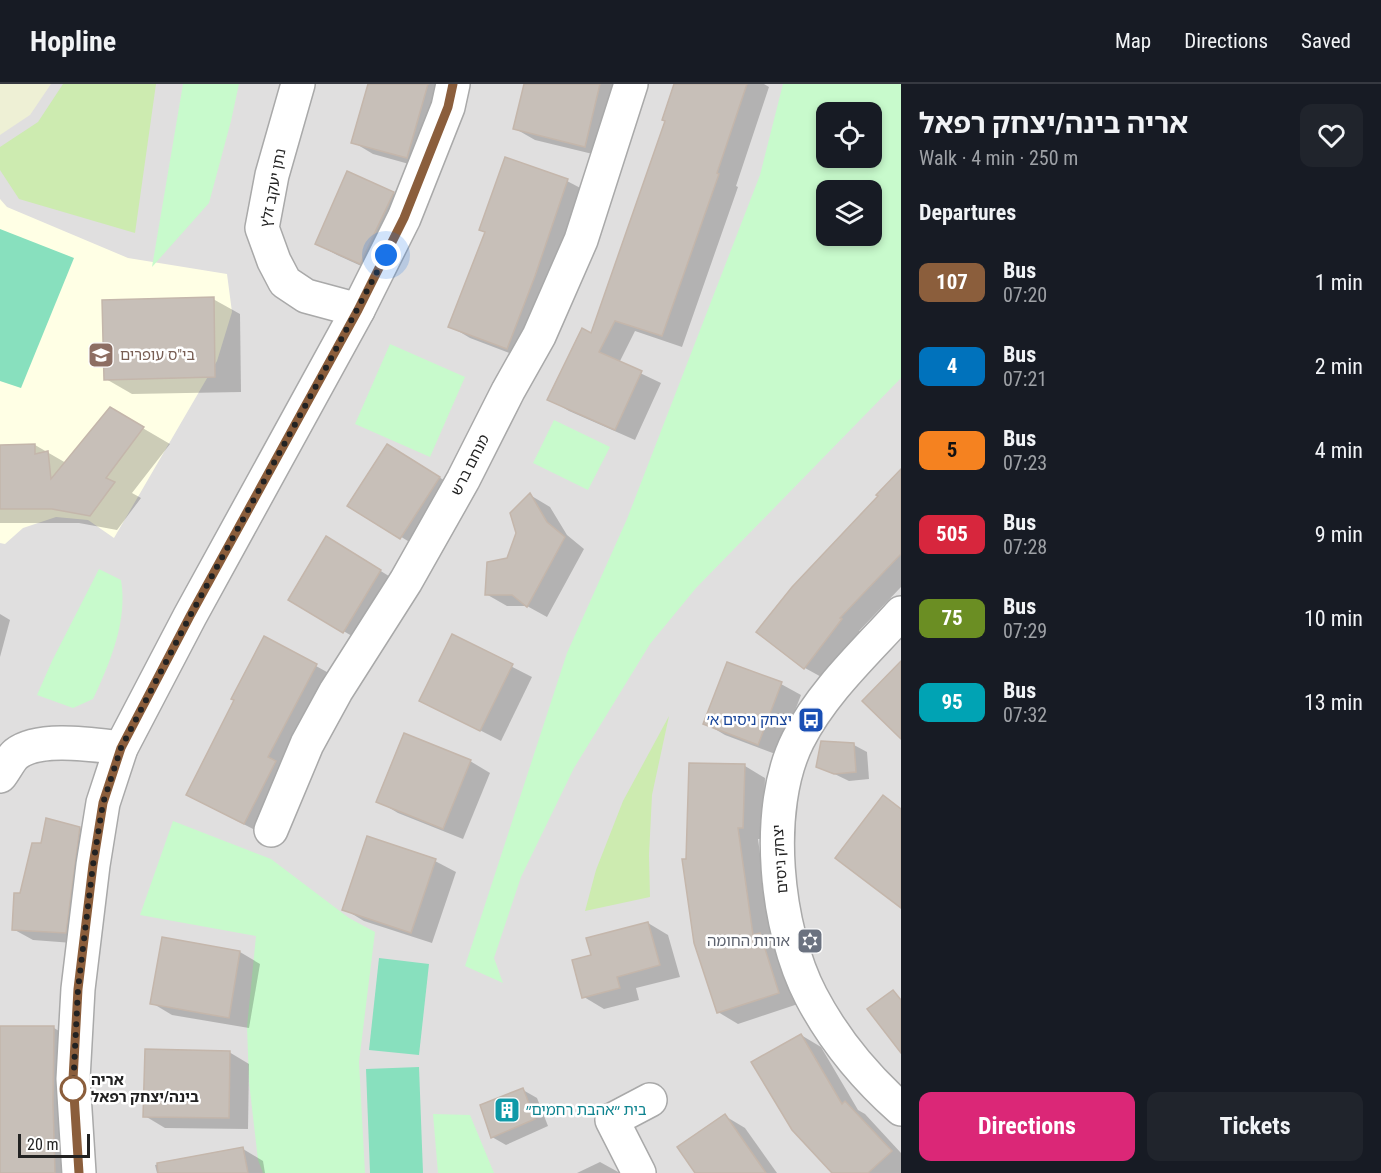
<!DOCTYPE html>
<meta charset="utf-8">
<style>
body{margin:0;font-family:"Roboto Condensed","Noto Sans Hebrew",sans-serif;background:#20242c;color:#f1f3f6;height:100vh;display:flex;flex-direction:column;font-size:22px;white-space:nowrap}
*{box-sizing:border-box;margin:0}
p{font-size:20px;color:#9ea1a6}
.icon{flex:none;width:33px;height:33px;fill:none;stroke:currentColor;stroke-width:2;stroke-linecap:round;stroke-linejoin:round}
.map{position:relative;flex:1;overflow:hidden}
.side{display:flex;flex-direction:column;background:#171b24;width:480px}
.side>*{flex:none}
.badge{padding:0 12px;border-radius:9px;font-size:21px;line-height:39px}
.fabs{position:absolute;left:816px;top:18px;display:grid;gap:12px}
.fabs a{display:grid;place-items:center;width:66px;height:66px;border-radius:12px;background:#171b24;box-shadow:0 3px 9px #0003;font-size:30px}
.scale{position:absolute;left:18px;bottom:15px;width:72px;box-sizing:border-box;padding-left:6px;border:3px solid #222;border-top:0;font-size:16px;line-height:21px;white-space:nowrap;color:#222;-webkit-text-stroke:4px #fff;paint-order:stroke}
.you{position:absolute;width:30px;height:30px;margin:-15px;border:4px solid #fff;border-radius:50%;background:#1a73e8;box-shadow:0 0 0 9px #1a73e833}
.map>.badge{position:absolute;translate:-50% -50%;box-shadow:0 0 0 3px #fff}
h2{padding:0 18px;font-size:22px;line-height:54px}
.round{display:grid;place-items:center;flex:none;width:63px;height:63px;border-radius:12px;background:#20242c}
.head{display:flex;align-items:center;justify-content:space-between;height:102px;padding:0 18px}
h1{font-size:28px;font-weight:700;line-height:45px}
.primary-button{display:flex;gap:12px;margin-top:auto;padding:12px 18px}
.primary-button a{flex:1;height:69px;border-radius:12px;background:#db2777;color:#fff;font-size:24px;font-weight:700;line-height:69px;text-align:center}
.primary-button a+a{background:#20242c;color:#f1f3f6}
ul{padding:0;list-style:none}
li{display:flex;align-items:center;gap:18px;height:84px;padding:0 18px}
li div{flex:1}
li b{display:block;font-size:22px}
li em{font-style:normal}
li .badge{min-width:66px;font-weight:700;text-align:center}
header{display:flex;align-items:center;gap:36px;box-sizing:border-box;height:84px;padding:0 30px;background:#171b24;border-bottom:2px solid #363941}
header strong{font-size:28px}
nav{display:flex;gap:33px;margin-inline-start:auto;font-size:21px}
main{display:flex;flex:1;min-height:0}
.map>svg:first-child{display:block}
</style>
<header>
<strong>Hopline</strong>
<nav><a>Map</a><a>Directions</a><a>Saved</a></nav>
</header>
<main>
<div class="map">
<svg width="901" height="1089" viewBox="0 0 901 1089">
<rect width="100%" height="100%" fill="#f2efe9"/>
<path fill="#e0dfdf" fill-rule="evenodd" d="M 0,0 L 901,0 L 901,1089 L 0,1089 ZM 826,28 L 872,28 L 872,74 L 826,74 ZM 826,106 L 872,106 L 872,152 L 826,152 Z"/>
<path fill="#ffffe5" d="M 0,115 L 7,123 L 128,174 L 227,190 L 232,228 L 217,277 L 114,454 L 88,436 L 56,433 L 23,444 L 5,460 L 0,459 Z"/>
<path fill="#eef0d5" d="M 0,0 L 51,0 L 30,31 L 0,51 Z"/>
<g fill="#cdebb0">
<path d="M 63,0 L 156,0 L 135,149 L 19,115 L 0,86 L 0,63 L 38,38 Z"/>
<path d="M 669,632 L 652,711 L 649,771 L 650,813 L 585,827 L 596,786 L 623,717 Z"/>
</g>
<g fill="#c8facc" fill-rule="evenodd">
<path d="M 183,0 L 239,0 L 231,37 L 209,119 L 152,183 Z"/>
<path d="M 783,0 L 901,0 L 901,294 L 696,504 L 650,560 L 574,684 L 521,793 L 494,874 L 503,899 L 465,882 L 567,569 L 627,435 L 760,91 ZM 826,28 L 872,28 L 872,74 L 826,74 ZM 826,106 L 872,106 L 872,152 L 826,152 Z"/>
<path d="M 390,260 L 465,293 L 430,373 L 355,340 Z"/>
<path d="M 554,336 L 610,363 L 588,406 L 533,379 Z"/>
<path d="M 99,485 L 121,496 C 128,536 110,579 93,615 L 73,624 L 37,611 L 52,577 Z"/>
<path d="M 173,737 L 271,775 L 349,834 L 375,848 L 359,978 L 365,1089 L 263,1089 L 258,1076 L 249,998 L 247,943 L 256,852 L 140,831 Z"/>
<path d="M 433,1030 L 470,1031 L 494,1089 L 438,1089 Z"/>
</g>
<g fill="#88e0be">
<path d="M 0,145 L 74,174 L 21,304 L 0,297 Z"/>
<path d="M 379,874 L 429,880 L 419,971 L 369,966 Z"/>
<path d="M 419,983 L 423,1089 L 370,1089 L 366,985 Z"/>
</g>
<g fill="#0003">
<path d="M 370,0 L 451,0 L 427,85 L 373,70 L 353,58 Z"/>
<path d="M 525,0 L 613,0 L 622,5 L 605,73 L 535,56 L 514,44 Z"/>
<path d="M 676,0 L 764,0 L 769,3 L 736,102 L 738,103 L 682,263 L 635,247 L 619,279 L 661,299 L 635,356 L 569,327 L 549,315 L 592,251 L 667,37 Z"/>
<path d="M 348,89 L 393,109 L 414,121 L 381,191 L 337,171 L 317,160 Z"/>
<path d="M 567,97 L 588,108 L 528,276 L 470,254 L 450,242 Z"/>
<path d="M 213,215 L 240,230 L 241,308 L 132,310 L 106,295 Z"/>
<path d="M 110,325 L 170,360 L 132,409 L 141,414 L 117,446 L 79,439 L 0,439 L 0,363 L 35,361 L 66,379 Z"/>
<path d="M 408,373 L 459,406 L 421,465 L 349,421 Z"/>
<path d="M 901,389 L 901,503 L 859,547 L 861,548 L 825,595 L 805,584 Z"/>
<path d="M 530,411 L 550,423 L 567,451 L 584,465 L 547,533 L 527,522 L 507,522 L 486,510 L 508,476 Z"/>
<path d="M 347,466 L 400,499 L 364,559 L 290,516 Z"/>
<path d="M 0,530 L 10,536 L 0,573 Z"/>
<path d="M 452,552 L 532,593 L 501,657 L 421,616 Z"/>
<path d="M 265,554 L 336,593 L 265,751 L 208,722 L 236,616 Z"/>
<path d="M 781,600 L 801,611 L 778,671 L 725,651 L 705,639 Z"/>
<path d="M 854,661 L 867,668 L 869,695 L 849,697 L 818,682 Z"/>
<path d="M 470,677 L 490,689 L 463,755 L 398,729 L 378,717 Z"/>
<path d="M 745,682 L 765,694 L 763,755 L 758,755 L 772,858 L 780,862 L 798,920 L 738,940 L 718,928 L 687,776 Z"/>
<path d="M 80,744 L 100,756 L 86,860 L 33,856 L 13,845 L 21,811 L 43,761 Z"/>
<path d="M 368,754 L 435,777 L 456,788 L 432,859 L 364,837 L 344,825 Z"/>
<path d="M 648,839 L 668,851 L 680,893 L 636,904 L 639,916 L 604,925 L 584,913 L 593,872 Z"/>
<path d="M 163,855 L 240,868 L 260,880 L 249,944 L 172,931 L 152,919 Z"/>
<path d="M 0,943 L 54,944 L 74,956 L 74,1089 L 0,1089 Z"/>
<path d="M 801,951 L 821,963 L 858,1026 L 865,1030 L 901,1069 L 901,1089 L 834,1089 Z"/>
<path d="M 229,968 L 249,980 L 248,1045 L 165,1044 L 145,1032 Z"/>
<path d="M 523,1006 L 537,1014 L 548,1042 L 506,1061 L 492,1053 Z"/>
<path d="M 725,1032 L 745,1044 L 777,1089 L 697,1089 Z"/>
<path d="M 243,1065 L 263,1077 L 265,1089 L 157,1089 L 155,1081 Z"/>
<path d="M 600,1078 L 620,1089 L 577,1089 Z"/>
</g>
<g fill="#c7bfb8" stroke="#c4b6ab" stroke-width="1.5">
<path d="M 368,0 L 428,0 L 407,74 L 351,59 Z"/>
<path d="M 524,0 L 600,0 L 585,63 L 513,45 Z"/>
<path d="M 674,0 L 747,0 L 717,89 L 719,90 L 662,252 L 615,237 L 599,268 L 642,287 L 615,346 L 547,316 L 582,244 L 591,249 L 665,37 L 662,36 Z"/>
<path d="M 505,73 L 568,95 L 535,192 L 507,265 L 448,243 L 485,148 L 479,146 Z"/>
<path d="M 347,87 L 394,108 L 360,180 L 315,160 Z"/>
<path d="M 214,213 L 215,293 L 104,296 L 102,216 Z"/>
<path d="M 110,323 L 144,343 L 106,394 L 115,398 L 90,432 L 52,425 L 0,425 L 0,361 L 35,360 L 35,370 L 48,367 L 51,395 Z"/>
<path d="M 387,360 L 440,393 L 400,455 L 347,422 Z"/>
<path d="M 901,385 L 901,470 L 840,534 L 842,535 L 804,585 L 756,548 L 792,503 L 878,412 L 876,411 Z"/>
<path d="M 530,409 L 547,438 L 565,453 L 527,523 L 512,511 L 485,511 L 487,478 L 507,474 L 516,449 L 510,429 Z"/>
<path d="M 326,452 L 381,486 L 343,549 L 288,516 Z"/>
<path d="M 452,550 L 513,580 L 480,647 L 419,617 Z"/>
<path d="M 264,552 L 317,580 L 268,673 L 276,677 L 244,740 L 186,711 L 234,616 L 231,615 Z"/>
<path d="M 901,577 L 901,655 L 862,617 Z"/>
<path d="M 727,578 L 782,598 L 758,661 L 703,640 Z"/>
<path d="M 404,649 L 471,676 L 443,745 L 376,718 Z"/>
<path d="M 821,657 L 854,659 L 856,688 L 834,690 L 816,683 Z"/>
<path d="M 689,679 L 745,680 L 743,744 L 738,744 L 753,851 L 760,849 L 779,909 L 717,929 L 694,859 L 682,775 L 686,775 Z"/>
<path d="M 883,711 L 901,725 L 901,824 L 835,774 Z"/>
<path d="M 46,734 L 80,743 L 66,849 L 12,846 L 14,809 L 20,809 L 32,759 L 41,759 Z"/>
<path d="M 367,752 L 436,775 L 411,849 L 342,826 Z"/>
<path d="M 648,838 L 660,881 L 617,893 L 620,904 L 582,914 L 572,876 L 591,871 L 586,854 Z"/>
<path d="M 162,853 L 240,867 L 229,934 L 150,920 Z"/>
<path d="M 893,906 L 901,916 L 901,969 L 867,925 Z"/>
<path d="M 0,942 L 54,942 L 53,1020 L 55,1089 L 0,1089 Z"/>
<path d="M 801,950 L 842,1020 L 845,1017 L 892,1067 L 868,1089 L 832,1089 L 792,1046 L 751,978 Z"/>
<path d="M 145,965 L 230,967 L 229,1034 L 143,1033 Z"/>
<path d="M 523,1004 L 535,1035 L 491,1054 L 480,1021 Z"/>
<path d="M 725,1030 L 766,1089 L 695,1089 L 677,1063 Z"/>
<path d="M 243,1063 L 248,1089 L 158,1089 L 157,1079 Z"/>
</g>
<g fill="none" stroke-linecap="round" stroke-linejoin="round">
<g stroke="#a9a9a9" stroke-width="36">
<g id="minor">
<path d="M 298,0 L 272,91 L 262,144 L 274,177 L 285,198 L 306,212 L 358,226"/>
<path d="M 901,529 C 865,569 823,607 798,656 C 763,725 776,845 811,912 C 833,954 866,994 901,1025"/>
<path d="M 0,692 C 5,686 10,675 16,670 C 39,652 94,661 121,664"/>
<path d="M 271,746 L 307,660 L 336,607 L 406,497 L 463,396 L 508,307 L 539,252 L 581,156 L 631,0"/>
<path d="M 79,1089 L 73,995 L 78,905 L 93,781 L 103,719 L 121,664 L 190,532 L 358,226 L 404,134 L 448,23 L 453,0"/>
<path d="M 639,1089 L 612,1036 L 650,1016"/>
</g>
</g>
<use href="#minor" stroke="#fff" stroke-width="33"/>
</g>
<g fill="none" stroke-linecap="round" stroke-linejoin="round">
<g stroke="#fff" stroke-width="14">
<path id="line" d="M 79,1089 L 73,995 L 78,905 L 93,781 L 103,719 L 121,664 L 190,532 L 358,226 L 404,134 L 448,23 L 453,0"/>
</g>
<use href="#line" stroke="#8b5e3c" stroke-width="9"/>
<path stroke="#222" stroke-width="6" stroke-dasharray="0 10.8" d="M 73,1005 L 78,905 L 93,781 L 103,719 L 121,664 L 190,532 L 327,282 L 386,171"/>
</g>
<defs>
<g id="school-square" transform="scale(1.35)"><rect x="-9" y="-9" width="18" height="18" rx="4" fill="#8d6e63" stroke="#fff"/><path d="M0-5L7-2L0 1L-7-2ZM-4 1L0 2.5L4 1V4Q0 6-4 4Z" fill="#fff"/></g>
<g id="bus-square" transform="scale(1.35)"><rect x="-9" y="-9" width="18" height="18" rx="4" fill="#1a4fb4" stroke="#fff"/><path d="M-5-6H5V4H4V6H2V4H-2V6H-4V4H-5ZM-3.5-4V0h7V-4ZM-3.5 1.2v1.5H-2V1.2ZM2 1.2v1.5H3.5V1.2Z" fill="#fff"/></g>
<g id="synagogue-square" transform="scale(1.35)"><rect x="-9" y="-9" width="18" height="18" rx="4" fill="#6b7280" stroke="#fff"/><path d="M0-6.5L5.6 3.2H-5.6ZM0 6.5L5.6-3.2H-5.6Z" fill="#fff"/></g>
<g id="building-square" transform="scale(1.35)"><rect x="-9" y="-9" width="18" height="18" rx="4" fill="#0f9aa8" stroke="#fff"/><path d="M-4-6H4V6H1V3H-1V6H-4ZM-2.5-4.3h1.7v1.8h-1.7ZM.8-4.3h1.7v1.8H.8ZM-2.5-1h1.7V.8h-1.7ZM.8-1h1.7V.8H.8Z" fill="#fff"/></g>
</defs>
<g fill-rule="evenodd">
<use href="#school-square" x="101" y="271"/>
<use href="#bus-square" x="811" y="636"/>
<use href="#synagogue-square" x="810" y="857"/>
<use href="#building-square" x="507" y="1026"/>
</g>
<circle fill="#fff" stroke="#8b5e3c" stroke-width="3" cx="73" cy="1005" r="12"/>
<g text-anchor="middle" stroke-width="5" stroke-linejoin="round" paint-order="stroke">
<g font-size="15" fill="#222" stroke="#fff">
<text transform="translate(273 104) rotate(-79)" y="5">נתן יעקב זלץ</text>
<text transform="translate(470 381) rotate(-63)" y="5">מנחם ברש</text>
<text transform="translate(780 775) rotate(-94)" y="5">יצחק ניסים</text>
</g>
<g font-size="15" fill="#785e54" stroke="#fff" text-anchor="start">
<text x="120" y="276">בי"ס עופרים</text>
</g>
<g font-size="15" fill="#164399" stroke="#fff" text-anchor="end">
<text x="792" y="641">יצחק ניסים א׳</text>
</g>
<g font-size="15" fill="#5b616d" stroke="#fff" text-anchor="end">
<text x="790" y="862">אורות החומה</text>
</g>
<g font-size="15" font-weight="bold" fill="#222" stroke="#fff" text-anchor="start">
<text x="91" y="1001">אריה<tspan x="91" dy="17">בינה/יצחק רפאל</tspan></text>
</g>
<g font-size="15" fill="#0d838f" stroke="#fff" text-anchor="start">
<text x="526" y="1031">בית ״אהבת רחמים״</text>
</g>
</g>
</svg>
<div class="fabs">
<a><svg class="icon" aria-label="locate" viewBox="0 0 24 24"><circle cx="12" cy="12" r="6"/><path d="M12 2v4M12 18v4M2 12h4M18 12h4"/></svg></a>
<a><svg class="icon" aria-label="layers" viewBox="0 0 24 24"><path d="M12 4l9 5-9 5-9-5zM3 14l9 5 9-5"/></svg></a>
</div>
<div class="scale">20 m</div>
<div class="you" style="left:386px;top:171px"></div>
</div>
<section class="side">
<div class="head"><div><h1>אריה בינה/יצחק רפאל</h1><p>Walk · 4 min · 250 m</p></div><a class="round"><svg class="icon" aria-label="heart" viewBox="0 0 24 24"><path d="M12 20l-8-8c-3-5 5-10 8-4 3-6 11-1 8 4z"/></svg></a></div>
<h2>Departures</h2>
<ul>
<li><span class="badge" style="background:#8b5e3c;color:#fff">107</span><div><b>Bus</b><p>07:20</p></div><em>1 min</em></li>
<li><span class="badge" style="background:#0072bc;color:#fff">4</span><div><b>Bus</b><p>07:21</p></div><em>2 min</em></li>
<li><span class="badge" style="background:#f58220;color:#111">5</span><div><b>Bus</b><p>07:23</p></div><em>4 min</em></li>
<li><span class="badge" style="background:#d7263d;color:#fff">505</span><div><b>Bus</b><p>07:28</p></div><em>9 min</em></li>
<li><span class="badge" style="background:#6b8e23;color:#fff">75</span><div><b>Bus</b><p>07:29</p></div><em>10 min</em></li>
<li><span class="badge" style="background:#00a3b4;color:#fff">95</span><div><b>Bus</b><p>07:32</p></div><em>13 min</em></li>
</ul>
<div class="primary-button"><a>Directions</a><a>Tickets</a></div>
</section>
</main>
